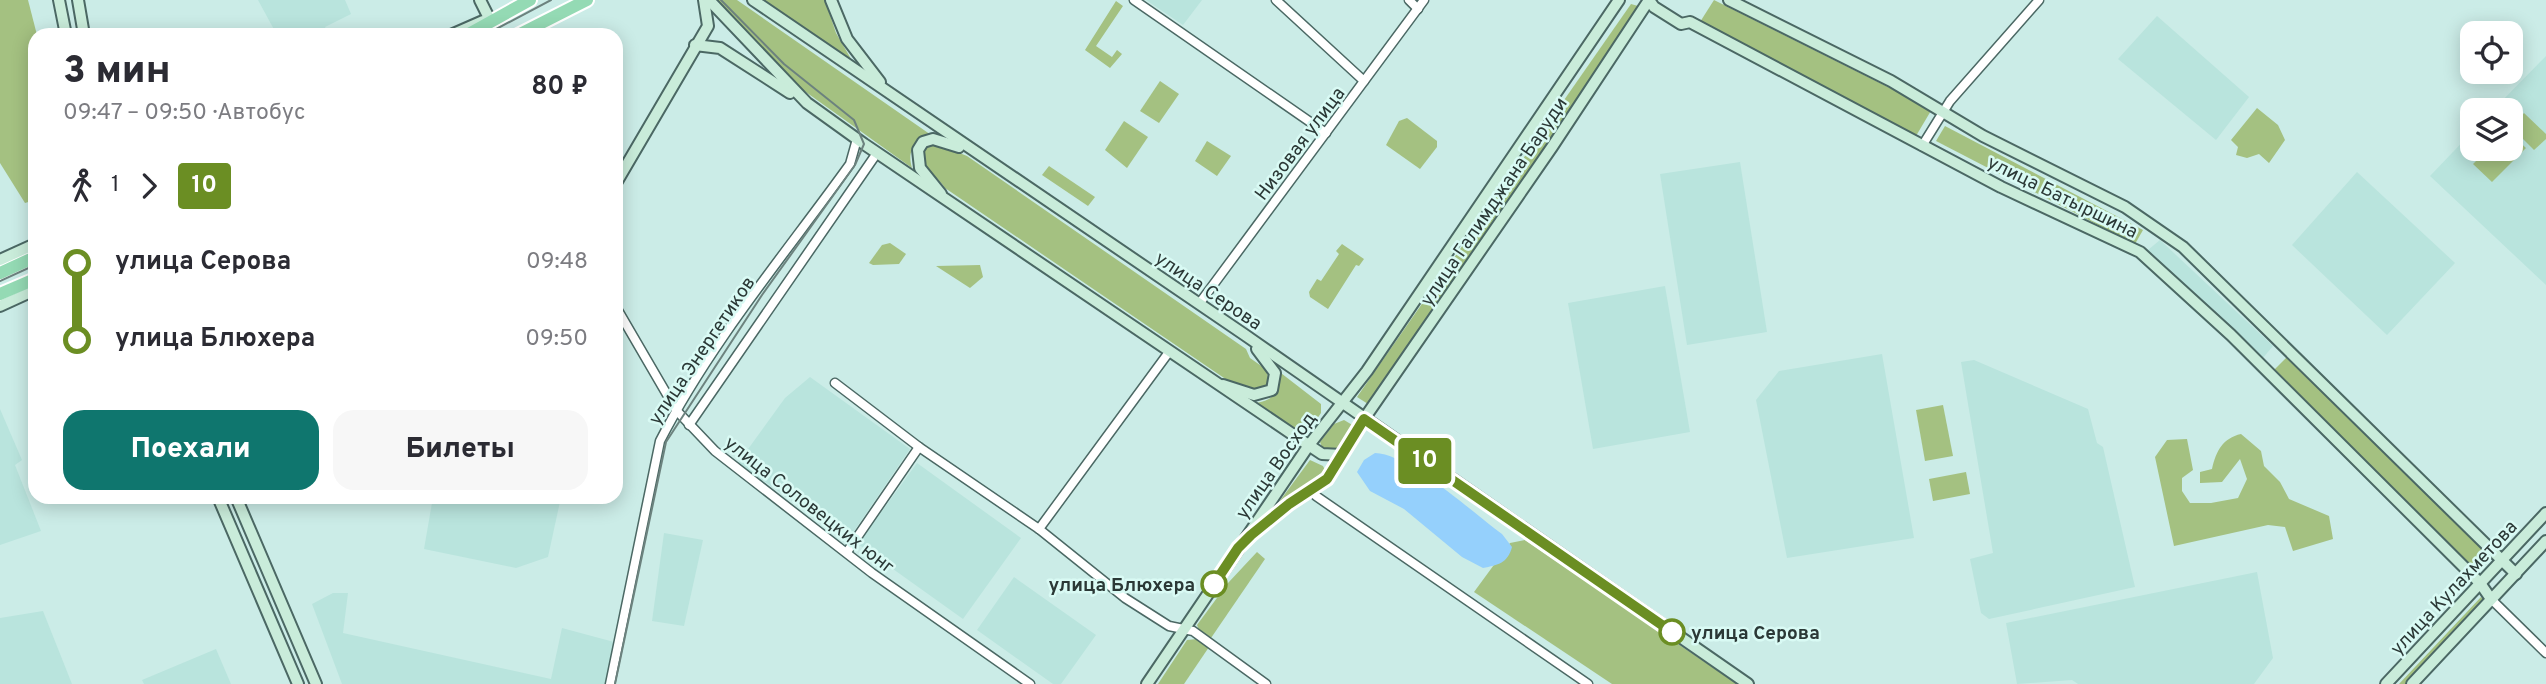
<!DOCTYPE html>
<html lang="ru">
<meta charset="utf-8">
<style>
body{margin:0;font-family:Overpass,sans-serif;background:#f7f7f7;color:#2b2b33;height:100vh;display:flex;flex-direction:column;font-size:26px;white-space:nowrap}
*{box-sizing:border-box;margin:0}
p{font-size:23px;color:#7c7c81}
.icon{flex:none;width:38px;height:38px;fill:none;stroke:currentColor;stroke-width:2;stroke-linecap:round;stroke-linejoin:round}
.map{position:relative;flex:1;overflow:hidden}
.drawer{position:absolute;left:28px;top:28px;width:595px;height:476px;display:flex;flex-direction:column;background:#fff;border-radius:21px;box-shadow:0 4px 18px #0003}
.drawer>*{flex:none}
.badge{padding:0 14px;border-radius:5px;font-size:24px;line-height:46px}
.tools{position:absolute;left:2460px;top:21px;display:grid;gap:14px}
.tools a{display:grid;place-items:center;width:63px;height:63px;border-radius:14px;background:#fff;box-shadow:0 4px 18px #0003;font-size:35px}
.map>.badge{position:absolute;translate:-50% -50%;box-shadow:0 0 0 4px #fff}
.legs{display:flex;align-items:center;gap:10px;height:77px;padding:0 35px;font-size:23px}
.legs p{margin-inline-start:auto}
.summary{display:flex;align-items:center;justify-content:space-between;height:119px;padding:0 35px}
h1{font-size:38px;font-weight:800;line-height:52px}
.button{display:flex;gap:14px;margin-top:auto;padding:14px 35px}
.button a{flex:1;height:80px;border-radius:21px;background:#0f766e;color:#fff;font-size:28px;font-weight:800;line-height:80px;text-align:center}
.button a+a{background:#f7f7f7;color:#2b2b33}
ul{padding:0 35px;list-style:none}
li{display:flex;align-items:center;gap:24px;height:77px;font-size:26px}
li i{display:grid;place-items:center;width:10px;height:100%;margin:0 9px;background:currentColor}
li i::after{content:'';width:18px;height:18px;margin:-9px;border:5px solid;border-radius:50%;background:#fff}
li p{margin-inline-start:auto}
li:first-child i{background:linear-gradient(#0000 50%,currentColor 0)}
li:last-child i{background:linear-gradient(currentColor 50%,#0000 0)}
.map>svg:first-child{display:block}
</style>
<div class="map">
<svg width="2546" height="684" viewBox="0 0 2546 684">
<rect width="100%" height="100%" fill="#cbece7"/>
<g fill="#b9e4dd">
<path d="M 258,0 L 345,0 L 351,14 L 325,27 L 329,35 L 277,35 Z"/>
<path d="M 1146,0 L 1202,0 L 1183,25 Z"/>
<path d="M 2157,16 L 2249,97 L 2216,140 L 2118,59 Z"/>
<path d="M 2546,56 L 2546,285 L 2430,176 L 2473,131 L 2473,149 L 2511,149 L 2511,110 L 2493,110 Z"/>
<path d="M 1740,162 L 1767,332 L 1687,345 L 1660,174 Z"/>
<path d="M 2357,172 L 2455,263 L 2387,335 L 2292,245 Z"/>
<path d="M 2160,240 L 2273,346 L 2262,359 L 2148,250 Z"/>
<path d="M 1665,286 L 1690,432 L 1593,449 L 1568,303 Z"/>
<path d="M 1882,354 L 1914,538 L 1787,558 L 1756,400 L 1779,371 Z"/>
<path d="M 1974,360 L 2088,409 L 2097,443 L 2103,447 L 2135,587 L 1989,619 L 1981,613 L 1970,559 L 1993,553 L 1961,362 Z"/>
<path d="M 810,377 L 910,449 L 848,540 L 738,463 L 785,398 Z"/>
<path d="M 0,409 L 22,460 L 15,465 L 41,531 L 0,545 Z"/>
<path d="M 917,463 L 1021,538 L 963,619 L 858,544 Z"/>
<path d="M 433,497 L 561,497 L 548,557 L 516,568 L 424,549 Z"/>
<path d="M 664,533 L 703,540 L 684,626 L 652,621 Z"/>
<path d="M 2257,572 L 2273,658 L 2254,684 L 2078,684 L 2072,680 L 2017,684 L 2006,623 Z"/>
<path d="M 1014,577 L 1096,635 L 1061,684 L 1053,684 L 977,630 Z"/>
<path d="M 333,593 L 348,593 L 343,633 L 551,679 L 562,628 L 614,642 L 605,684 L 342,684 L 312,604 Z"/>
<path d="M 43,611 L 72,684 L 0,684 L 0,618 Z"/>
<path d="M 216,649 L 231,684 L 144,684 L 142,680 Z"/>
</g>
<g fill="#a4c181">
<path d="M 0,0 L 28,0 L 37,35 L 35,200 L 25,203 L 0,163 Z"/>
<path d="M 713,0 L 737,0 L 934,137 C 917,142 906,148 912,168 L 796,85 Z"/>
<path d="M 758,0 L 825,0 L 836,33 L 854,64 Z"/>
<path d="M 1714,0 L 1932,109 L 1916,136 L 1700,22 Z"/>
<path d="M 1116,1 L 1123,6 L 1096,46 L 1112,57 L 1117,50 L 1122,54 L 1110,68 L 1085,50 Z"/>
<path d="M 1631,4 L 1638,6 L 1639,13 L 1368,404 L 1357,397 Z"/>
<path d="M 1160,81 L 1179,94 L 1159,123 L 1140,111 Z"/>
<path d="M 2257,108 L 2278,125 L 2285,140 L 2269,163 L 2259,154 L 2247,158 L 2236,155 L 2238,147 L 2231,140 Z"/>
<path d="M 2524,113 L 2546,134 L 2546,139 L 2534,150 L 2511,127 Z"/>
<path d="M 1407,118 L 1437,141 L 1437,147 L 1420,169 L 1386,145 L 1399,121 Z"/>
<path d="M 1124,121 L 1148,137 L 1127,168 L 1105,150 Z"/>
<path d="M 1945,126 L 2143,230 L 2135,244 L 1936,141 Z"/>
<path d="M 2511,134 L 2526,148 L 2492,182 L 2473,164 L 2488,149 L 2511,149 Z"/>
<path d="M 1207,141 L 1231,156 L 1217,176 L 1195,161 Z"/>
<path d="M 935,143 L 967,156 L 1246,349 L 1250,358 L 1267,370 L 1269,386 L 1251,392 L 1227,380 L 945,188 C 937,176 927,172 921,160 L 926,148 Z"/>
<path d="M 1049,166 L 1095,197 L 1088,206 L 1042,175 Z"/>
<path d="M 890,243 L 906,254 L 899,264 L 873,265 L 869,263 L 882,245 Z"/>
<path d="M 1342,244 L 1364,259 L 1359,266 L 1356,265 L 1328,309 L 1310,297 L 1309,292 L 1317,279 L 1321,281 L 1339,254 L 1336,251 Z"/>
<path d="M 980,265 L 983,277 L 970,288 L 936,266 Z"/>
<path d="M 2288,356 L 2485,551 L 2481,562 L 2469,567 L 2272,372 Z"/>
<path d="M 1277,370 L 1321,404 L 1321,413 L 1310,429 L 1294,429 L 1256,403 C 1275,400 1284,388 1277,370 Z"/>
<path d="M 1943,405 L 1953,456 L 1925,461 L 1916,410 Z"/>
<path d="M 1344,420 L 1354,426 L 1341,447 L 1330,450 L 1322,447 L 1320,442 L 1334,424 Z"/>
<path d="M 2241,434 L 2261,451 L 2264,466 L 2280,482 L 2289,499 L 2329,516 L 2333,539 L 2293,551 L 2285,527 L 2268,525 L 2174,546 L 2155,457 L 2167,440 L 2187,439 L 2193,470 L 2182,478 L 2182,491 L 2190,503 L 2211,503 L 2238,498 L 2247,479 L 2240,459 L 2222,482 L 2200,483 L 2200,472 L 2212,469 C 2216,451 2223,438 2241,434 Z"/>
<path d="M 1310,460 L 1323,466 L 1325,470 L 1282,504 L 1279,502 Z"/>
<path d="M 1966,472 L 1970,494 L 1933,501 L 1929,479 Z"/>
<path d="M 1525,540 L 1737,684 L 1612,684 L 1474,592 L 1510,543 Z"/>
<path d="M 1257,552 L 1265,559 L 1211,638 L 1199,630 L 1197,625 L 1228,583 Z"/>
<path d="M 2481,597 L 2485,601 L 2407,684 L 2399,684 Z"/>
<path d="M 1197,639 L 1209,647 L 1184,684 L 1158,684 L 1187,640 Z"/>
</g>
<path fill="#95d0fc" d="M 1375,453 C 1409,454 1472,512 1502,534 L 1512,547 C 1508,563 1498,565 1483,568 L 1462,557 L 1404,509 L 1370,491 L 1357,472 L 1364,460 Z"/>
<g fill="none" stroke-linecap="round" stroke-linejoin="round">
<g stroke="#4b6864" stroke-width="11">
<g id="street">
<path d="M 1134,0 L 1326,133"/>
<path d="M 1276,0 L 1364,81"/>
<path d="M 1409,0 L 1418,9"/>
<path d="M 1922,146 L 1950,101 L 2039,0"/>
<path d="M 1199,304 L 1424,0"/>
<path d="M 616,307 L 676,410 L 715,451 L 872,573 L 1030,684"/>
<path d="M 835,383 L 919,447 L 1039,529 L 1125,598 L 1169,626 L 1193,631 L 1266,684"/>
<path d="M 689,425 L 877,153"/>
<path d="M 1316,496 L 1588,684"/>
<path d="M 1039,529 L 1169,352"/>
<path d="M 847,552 L 919,447"/>
<path d="M 2491,599 L 2546,653"/>
<path d="M 610,684 L 660,441 C 710,343 786,253 850,164 L 857,139"/>
</g>
</g>
<g stroke="#4b6864" stroke-width="14">
<g id="secondary">
<path d="M 59,0 L 66,35"/>
<path d="M 78,0 L 84,35"/>
<path d="M 480,0 L 489,18"/>
<path d="M 709,0 L 807,103 L 864,144 L 1298,438 L 1322,454 L 1342,455"/>
<path d="M 753,0 L 1245,335 L 1748,684"/>
<path d="M 831,0 L 847,39 L 880,82"/>
<path d="M 1649,0 L 1654,7 L 1681,24 L 1690,22 L 2001,187 L 2140,252 L 2231,335 L 2480,583 L 2491,599"/>
<path d="M 1729,0 L 1891,81 L 1983,136 L 2125,207 L 2183,247 L 2516,574"/>
<path d="M 451,35 L 483,21"/>
<path d="M 695,45 L 720,48 L 790,93"/>
<path d="M 616,183 L 708,26 L 704,0"/>
<path d="M 941,194 L 920,168 L 918,150 L 923,142 L 933,139 L 959,147"/>
<path d="M 0,260 L 35,244"/>
<path d="M 0,306 L 35,290"/>
<path d="M 1223,385 L 1254,395 L 1272,390 L 1275,373 L 1257,349"/>
<path d="M 218,497 L 298,684"/>
<path d="M 236,497 L 316,684"/>
<path d="M 1253,533 L 1289,504 L 1327,479 L 1364,419 L 1552,147 L 1649,0"/>
<path d="M 1147,684 L 1309,445 L 1367,371 L 1619,0"/>
<path d="M 2386,684 L 2546,513"/>
<path d="M 2412,684 L 2546,541"/>
</g>
</g>
<g stroke="#fff" stroke-width="16">
<g id="primary">
<path d="M 467,35 L 530,0"/>
<path d="M 518,35 L 587,0"/>
<path d="M 0,273 L 35,257"/>
<path d="M 0,294 L 35,279"/>
</g>
</g>
<use href="#street" stroke="#fff" stroke-width="8"/>
<use href="#secondary" stroke="#c9ecda" stroke-width="10"/>
<use href="#primary" stroke="#94dab4" stroke-width="12"/>
<g stroke="#6c827e" stroke-width="2">
<path d="M 485,35 L 551,0"/>
<path d="M 0,281 L 35,265"/>
<path d="M 615,684 L 666,442 L 762,295 L 855,165 L 864,144 L 854,120 L 784,64 L 721,0"/>
</g>
</g>
<g fill="none" stroke-linecap="round" stroke-linejoin="round">
<g stroke="#fff" stroke-width="16">
<path id="line-1" d="M 1214,584 L 1238,548 L 1251,535 L 1289,504 L 1327,479 L 1364,419 L 1672,632"/>
</g>
<use href="#line-1" stroke="#6b8e23" stroke-width="10"/>
</g>
<g fill="#fff" stroke="#6b8e23" stroke-width="3.5">
<circle cx="1214" cy="584" r="12"/>
<circle cx="1672" cy="632" r="12"/>
</g>
<g text-anchor="middle" stroke-width="5" stroke-linejoin="round" paint-order="stroke">
<g font-size="19" fill="#2b3836" stroke="#d9faf4">
<text transform="translate(1299 143) rotate(-53)" y="7">Низовая улица</text>
<text transform="translate(2063 196) rotate(26)" y="7">улица Батыршина</text>
<text transform="translate(1493 201) rotate(-56)" y="7">улица Галимджана Баруди</text>
<text transform="translate(1209 290) rotate(34)" y="7">улица Серова</text>
<text transform="translate(701 350) rotate(-56)" y="7">улица Энергетиков</text>
<text transform="translate(1275 465) rotate(-55)" y="7">улица Восход</text>
<text transform="translate(810 504) rotate(38)" y="7">улица Соловецких юнг</text>
<text transform="translate(2453 587) rotate(-47)" y="7">улица Кулахметова</text>
</g>
<g font-size="19" font-weight="bold" fill="#2b3836" stroke="#d9faf4" text-anchor="end">
<text x="1195" y="591">улица Блюхера</text>
<text x="1691" y="639" text-anchor="start">улица Серова</text>
</g>
</g>
</svg>
<div class="tools">
<a><svg class="icon" aria-label="locate" viewBox="0 0 24 24"><circle cx="12" cy="12" r="6"/><path d="M12 2v4M12 18v4M2 12h4M18 12h4"/></svg></a>
<a><svg class="icon" aria-label="layers" viewBox="0 0 24 24"><path d="M12 4l9 5-9 5-9-5zM3 14l9 5 9-5"/></svg></a>
</div>
<b class="badge" style="left:1425px;top:461px;background:#6b8e23;color:#fff">10</b>
<section class="drawer">
<div class="summary"><div><h1>3 мин</h1><p>09:47 – 09:50 · Автобус</p></div><b>80 ₽</b></div>
<div class="legs"><svg class="icon" aria-label="walk" viewBox="0 0 24 24"><circle cx="13" cy="4" r="2"/><path d="M13 8l-2 6 4 7M11 14l-3 7M7 12l3-4h3l4 4"/></svg>1<svg class="icon" aria-label="forward" viewBox="0 0 24 24"><path d="M9 5l7 7-7 7"/></svg><b class="badge" style="background:#6b8e23;color:#fff">10</b></div>
<ul>
<li><i style="color:#6b8e23"></i><b>улица Серова</b><p>09:48</p></li>
<li><i style="color:#6b8e23"></i><b>улица Блюхера</b><p>09:50</p></li>
</ul>
<div class="button"><a>Поехали</a><a>Билеты</a></div>
</section>
</div>
